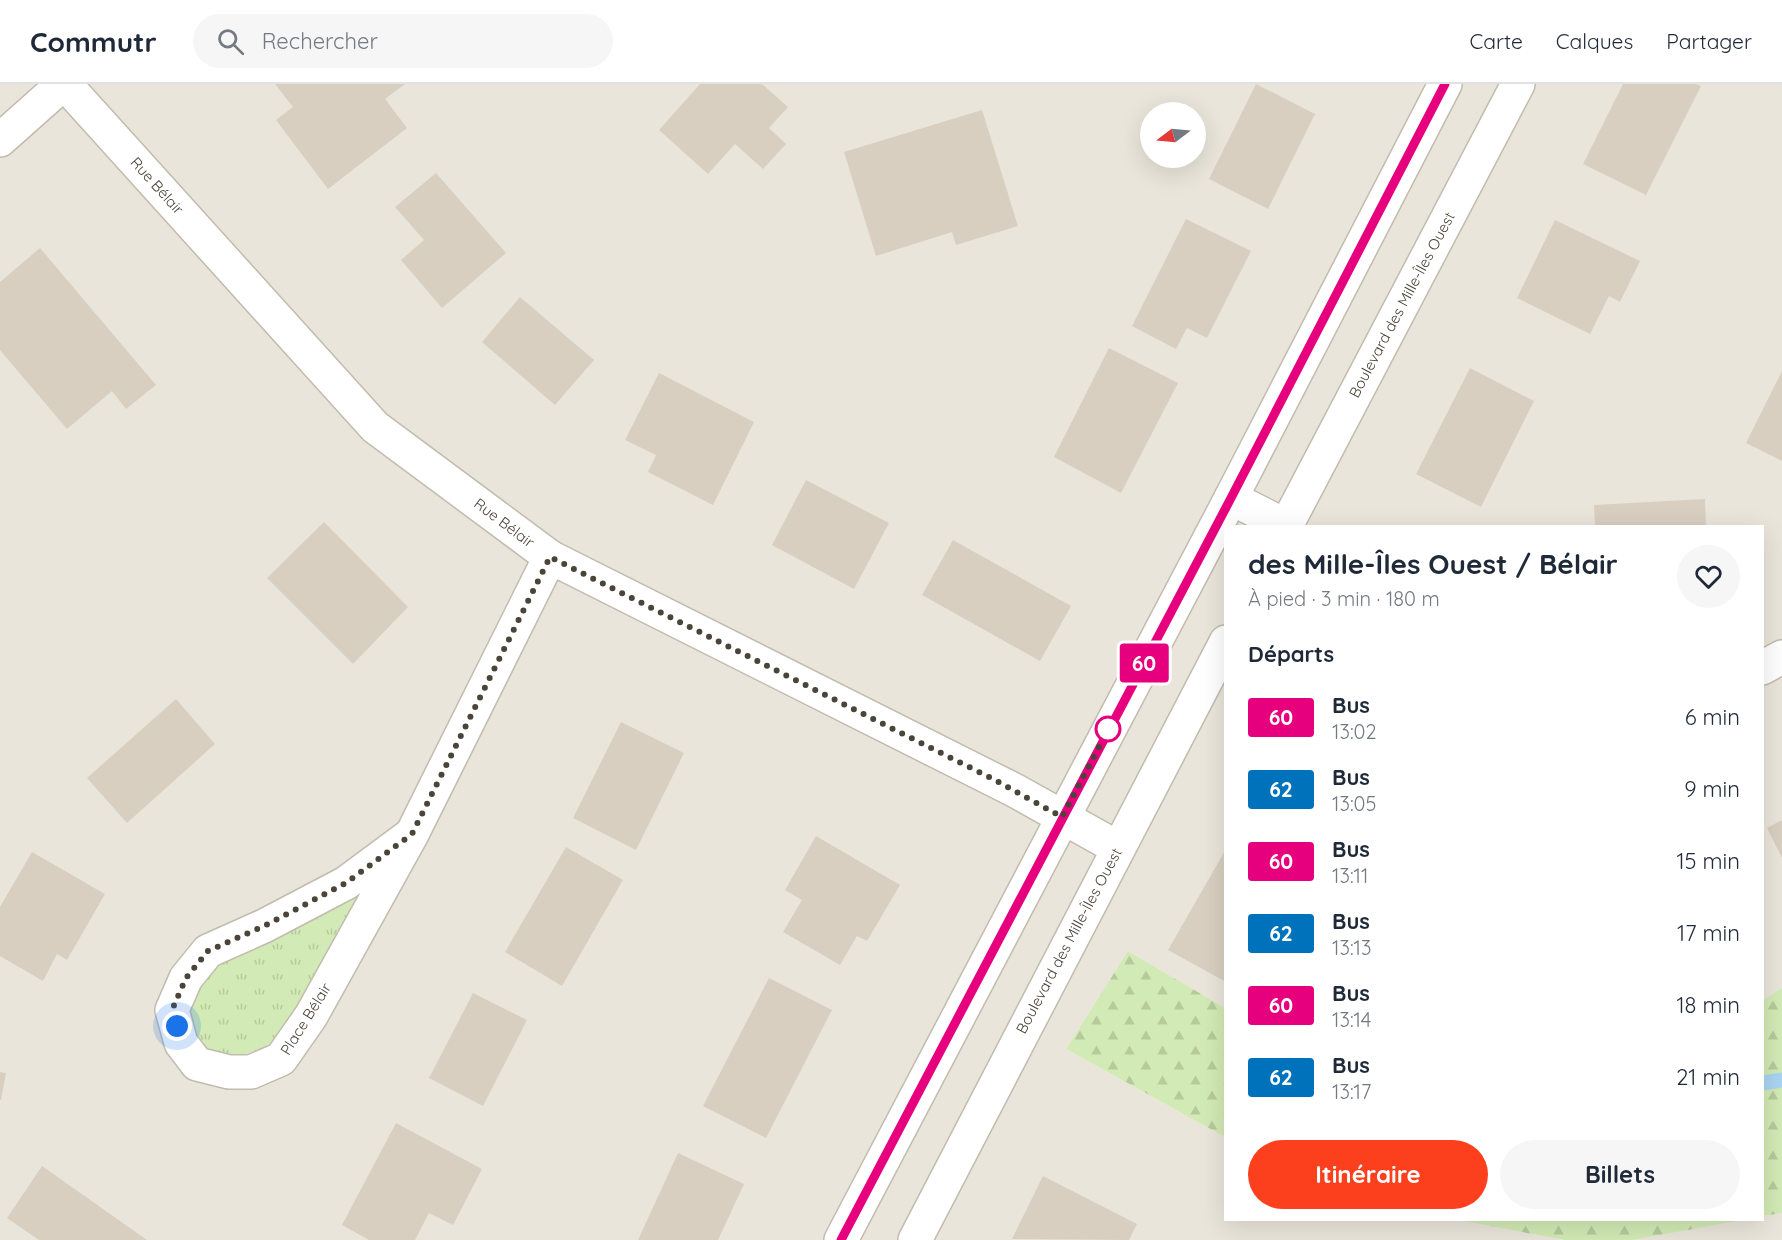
<!DOCTYPE html>
<html lang="fr">
<meta charset="utf-8">
<style>
body{margin:0;font-family:Quicksand,sans-serif;background:#f6f6f7;color:#1f2937;height:100vh;display:flex;flex-direction:column;font-size:22px;white-space:nowrap}
*{box-sizing:border-box;margin:0}
p{font-size:20px;color:#747a83}
.icon{flex:none;width:33px;height:33px;fill:none;stroke:currentColor;stroke-width:2;stroke-linecap:round;stroke-linejoin:round}
.map{position:relative;flex:1;overflow:hidden}
.drawer{position:absolute;left:1224px;top:441px;width:540px;height:696px;display:flex;flex-direction:column;background:#fff;border-radius:0px;box-shadow:0 6px 24px #0002}
.drawer>*{flex:none}
.badge{padding:0 12px;border-radius:4px;font-size:21px;line-height:39px}
.needle{width:39px;rotate:254deg}
.fabs{position:absolute;left:1140px;top:18px;display:grid;gap:12px}
.fabs a{display:grid;place-items:center;width:66px;height:66px;border-radius:50%;background:#fff;box-shadow:0 6px 24px #0002;font-size:30px}
.you{position:absolute;width:30px;height:30px;margin:-15px;border:4px solid #fff;border-radius:50%;background:#1a73e8;box-shadow:0 0 0 9px #1a73e833}
.map>.badge{position:absolute;translate:-50% -50%;box-shadow:0 0 0 3px #fff}
h2{padding:0 24px;font-size:22px;line-height:54px}
.round{display:grid;place-items:center;flex:none;width:63px;height:63px;border-radius:32px;background:#f6f6f7}
.summary{display:flex;align-items:center;justify-content:space-between;height:102px;padding:0 24px}
h1{font-size:28px;font-weight:700;line-height:45px}
.action{display:flex;gap:12px;margin-top:auto;padding:12px 24px}
.action a{flex:1;height:69px;border-radius:36px;background:#fc3f1d;color:#fff;font-size:24px;font-weight:700;line-height:69px;text-align:center}
.action a+a{background:#f6f6f7;color:#1f2937}
ul{padding:0;list-style:none}
li{display:flex;align-items:center;gap:18px;height:72px;padding:0 24px}
li div{flex:1}
li b{display:block;font-size:22px}
li em{font-style:normal}
li .badge{min-width:66px;font-weight:700;text-align:center}
header{display:flex;align-items:center;gap:36px;box-sizing:border-box;height:84px;padding:0 30px;background:#fff;border-bottom:2px solid #e0e1e3}
header strong{font-size:28px}
nav{display:flex;gap:33px;margin-inline-start:auto;font-size:21px}
.search{width:420px;height:54px;background:#f6f6f7;display:flex;align-items:center;gap:15px;box-sizing:border-box;padding:0 21px;border-radius:33px;color:#747a83;font-size:22px}
.map>svg:first-child{display:block}
</style>
<header>
<strong>Commutr</strong>
<div class="search"><svg class="icon" aria-label="search" viewBox="0 0 24 24"><circle cx="10" cy="10" r="6"/><path d="M15 15l6 6"/></svg>Rechercher</div>
<nav><a>Carte</a><a>Calques</a><a>Partager</a></nav>
</header>
<div class="map">
<svg width="1782" height="1156" viewBox="0 0 1782 1156">
<defs>
<pattern id="grass-tufts" width="24" height="20" patternUnits="userSpaceOnUse" patternTransform="scale(1.5)"><rect width="24" height="20" fill="#d2eab5"/><path d="M3 7l-1-3M5 7V3M7 7l1-3M15 17l-1-3M17 17v-4M19 17l1-3" fill="none" stroke="#b6ca9c"/></pattern>
<pattern id="forest-firs" width="22" height="20" patternUnits="userSpaceOnUse" patternTransform="scale(1.5)"><rect width="22" height="20" fill="#d2eab5"/><path d="M5 1l3.5 6h-7zM16 11l3.5 6h-7z" fill="#b6ca9c"/></pattern>
</defs>
<rect width="100%" height="100%" fill="#f6f3ec"/>
<g fill="#eae5da" fill-rule="evenodd">
<path d="M 0,0 L 1782,0 L 1782,904 L 1763,916 L 1762,442 L 1226,442 L 1225,924 L 1128,867 L 1066,965 L 1225,1053 L 1226,1136 L 1457,1136 L 1565,1156 L 0,1156 ZM 1150,28 L 1196,28 L 1196,74 L 1150,74 Z"/>
<path d="M 1782,1129 L 1782,1156 L 1633,1156 L 1744,1136 L 1762,1136 L 1763,1132 Z"/>
</g>
<path fill="url(#grass-tufts)" d="M 381,786 L 328,876 L 286,941 L 266,963 L 238,972 L 203,964 L 186,925 L 217,876 Z"/>
<g fill="url(#forest-firs)">
<path d="M 1128,867 L 1225,924 L 1225,1053 L 1066,965 Z"/>
<path d="M 1782,904 L 1782,1129 L 1763,1132 L 1763,916 Z"/>
<path d="M 1457,1136 L 1744,1136 L 1633,1156 L 1565,1156 Z"/>
</g>
<g fill="none" stroke-linecap="round" stroke-linejoin="round">
<path stroke="#a9d4f2" stroke-width="15" d="M 1762,999 L 1782,996"/>
</g>
<g fill="#d8cfc1">
<path d="M 275,0 L 405,0 L 385,15 L 407,44 L 328,105 L 276,36 L 293,23 Z"/>
<path d="M 700,0 L 762,0 L 788,23 L 769,44 L 786,60 L 763,85 L 735,60 L 708,90 L 659,46 Z"/>
<path d="M 1256,0 L 1315,30 L 1268,125 L 1209,95 Z"/>
<path d="M 1623,0 L 1696,0 L 1701,2 L 1646,111 L 1583,80 Z"/>
<path d="M 982,26 L 1018,142 L 956,161 L 952,148 L 876,172 L 844,68 Z"/>
<path d="M 436,89 L 506,169 L 442,224 L 401,176 L 424,156 L 395,123 Z"/>
<path d="M 1186,135 L 1251,167 L 1207,254 L 1187,244 L 1176,265 L 1132,242 Z"/>
<path d="M 1555,136 L 1640,177 L 1620,218 L 1609,212 L 1590,250 L 1517,214 Z"/>
<path d="M 40,164 L 156,301 L 126,325 L 112,307 L 67,345 L 0,266 L 0,198 Z"/>
<path d="M 520,213 L 594,276 L 555,321 L 482,258 Z"/>
<path d="M 1109,264 L 1178,299 L 1121,409 L 1054,373 Z"/>
<path d="M 1470,284 L 1534,317 L 1481,423 L 1416,390 Z"/>
<path d="M 1782,287 L 1782,377 L 1746,359 Z"/>
<path d="M 659,289 L 754,338 L 713,421 L 648,388 L 656,371 L 625,356 Z"/>
<path d="M 806,396 L 889,439 L 854,505 L 772,461 Z"/>
<path d="M 1705,415 L 1706,442 L 1595,442 L 1594,421 Z"/>
<path d="M 324,438 L 408,523 L 353,580 L 267,494 Z"/>
<path d="M 953,456 L 1071,522 L 1040,577 L 922,511 Z"/>
<path d="M 176,615 L 215,660 L 127,739 L 87,694 Z"/>
<path d="M 621,638 L 684,669 L 636,766 L 573,734 Z"/>
<path d="M 1782,736 L 1782,774 L 1767,744 Z"/>
<path d="M 816,752 L 900,801 L 867,857 L 857,852 L 840,881 L 783,848 L 802,816 L 785,806 Z"/>
<path d="M 566,763 L 623,796 L 562,902 L 505,868 Z"/>
<path d="M 1226,765 L 1226,898 L 1168,866 Z"/>
<path d="M 32,768 L 105,810 L 67,876 L 57,870 L 43,897 L 0,872 L 0,823 Z"/>
<path d="M 769,894 L 832,926 L 766,1054 L 703,1022 Z"/>
<path d="M 473,909 L 527,936 L 483,1022 L 429,994 Z"/>
<path d="M 0,988 L 6,989 L 1,1016 L 0,1016 Z"/>
<path d="M 396,1039 L 482,1085 L 453,1141 L 429,1129 L 415,1156 L 369,1156 L 342,1141 Z"/>
<path d="M 678,1069 L 744,1100 L 718,1156 L 638,1156 Z"/>
<path d="M 42,1082 L 147,1156 L 39,1156 L 7,1134 Z"/>
<path d="M 1043,1092 L 1137,1140 L 1129,1156 L 1012,1155 Z"/>
</g>
<g fill="none" stroke-linecap="round" stroke-linejoin="round">
<g stroke="#c2bbae" stroke-width="36">
<g id="minor">
<path d="M 65,0 L 375,343 L 550,473 L 1014,706 L 1118,764"/>
<path d="M 0,56 L 63,0"/>
<path d="M 1231,414 L 1286,442"/>
<path d="M 1762,584 L 1782,573"/>
<path d="M 412,750 L 311,932 L 281,975 L 251,988 L 229,988 L 197,980 L 181,959 L 172,926 L 186,894 L 208,867 L 264,842 L 346,799 L 412,750 L 550,473"/>
</g>
</g>
<g stroke="#c2bbae" stroke-width="36">
<g id="tertiary">
<path d="M 1286,442 L 1518,0"/>
<path d="M 841,1156 L 1231,414 L 1445,0"/>
<path d="M 915,1156 L 1226,558"/>
</g>
</g>
<use href="#minor" stroke="#fff" stroke-width="33"/>
<use href="#tertiary" stroke="#fff" stroke-width="33"/>
</g>
<g fill="none" stroke-linecap="round" stroke-linejoin="round">
<g stroke="#fff" stroke-width="14">
<path id="line" d="M 841,1156 L 1231,414 L 1445,0"/>
</g>
<use href="#line" stroke="#e6007e" stroke-width="9"/>
<path stroke="#4b4439" stroke-width="6" stroke-dasharray="0 10.8" d="M 177,942 L 172,926 L 186,894 L 208,867 L 264,842 L 346,799 L 412,750 L 550,473 L 993,695 L 1062,733 L 1110,642 L 1108,645"/>
</g>
<circle fill="#fff" stroke="#e6007e" stroke-width="3" cx="1108" cy="645" r="12"/>
<g text-anchor="middle" stroke-width="6" stroke-linejoin="round" paint-order="stroke">
<g font-size="15" fill="#4b4439" stroke="#fff">
<text transform="translate(157 102) rotate(48)" y="5">Rue Bélair</text>
<text transform="translate(1402 221) rotate(-62)" y="5">Boulevard des Mille-Îles Ouest</text>
<text transform="translate(504 439) rotate(37)" y="5">Rue Bélair</text>
<text transform="translate(1069 857) rotate(-62)" y="5">Boulevard des Mille-Îles Ouest</text>
<text transform="translate(306 935) rotate(-58)" y="5">Place Bélair</text>
</g>
</g>
</svg>
<div class="fabs">
<a><svg class="needle" viewBox="-14 -14 28 28"><path d="M0-13l5 13h-10z" fill="#e53935"/><path d="M0 13l5-13h-10z" fill="#747a83"/></svg></a>
</div>
<div class="you" style="left:177px;top:942px"></div>
<b class="badge" style="left:1144px;top:579px;background:#e6007e;color:#fff">60</b>
<section class="drawer">
<div class="summary"><div><h1>des Mille-Îles Ouest / Bélair</h1><p>À pied · 3 min · 180 m</p></div><a class="round"><svg class="icon" aria-label="heart" viewBox="0 0 24 24"><path d="M12 20l-8-8c-3-5 5-10 8-4 3-6 11-1 8 4z"/></svg></a></div>
<h2>Départs</h2>
<ul>
<li><span class="badge" style="background:#e6007e;color:#fff">60</span><div><b>Bus</b><p>13:02</p></div><em>6 min</em></li>
<li><span class="badge" style="background:#0072bc;color:#fff">62</span><div><b>Bus</b><p>13:05</p></div><em>9 min</em></li>
<li><span class="badge" style="background:#e6007e;color:#fff">60</span><div><b>Bus</b><p>13:11</p></div><em>15 min</em></li>
<li><span class="badge" style="background:#0072bc;color:#fff">62</span><div><b>Bus</b><p>13:13</p></div><em>17 min</em></li>
<li><span class="badge" style="background:#e6007e;color:#fff">60</span><div><b>Bus</b><p>13:14</p></div><em>18 min</em></li>
<li><span class="badge" style="background:#0072bc;color:#fff">62</span><div><b>Bus</b><p>13:17</p></div><em>21 min</em></li>
</ul>
<div class="action"><a>Itinéraire</a><a>Billets</a></div>
</section>
</div>
